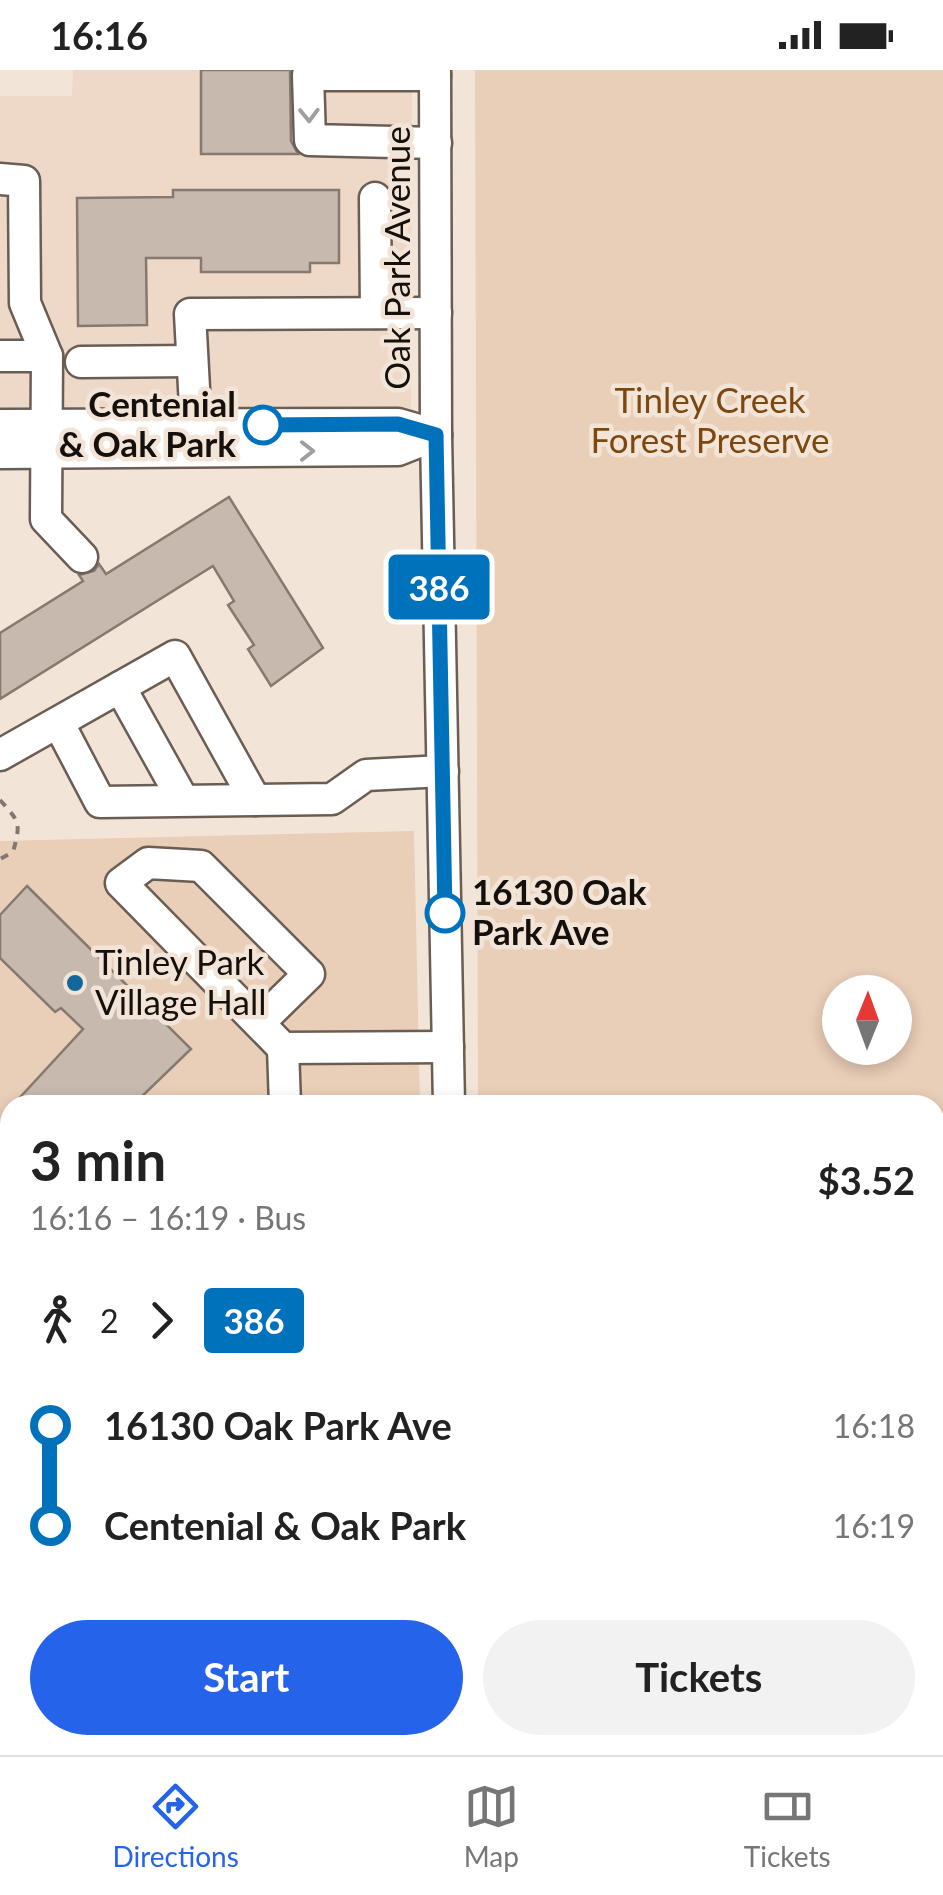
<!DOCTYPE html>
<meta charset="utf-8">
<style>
body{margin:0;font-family:Lato,sans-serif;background:#f2f2f2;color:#222;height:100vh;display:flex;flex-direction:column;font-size:38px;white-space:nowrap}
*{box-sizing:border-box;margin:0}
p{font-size:32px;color:#767676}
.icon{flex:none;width:55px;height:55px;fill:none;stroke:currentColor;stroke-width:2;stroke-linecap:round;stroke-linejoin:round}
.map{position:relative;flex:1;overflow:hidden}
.sheet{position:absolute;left:0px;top:1025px;width:945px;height:660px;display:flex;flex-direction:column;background:#fff;border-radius:30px 30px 0 0;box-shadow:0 5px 15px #0003}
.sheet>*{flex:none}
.badge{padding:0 20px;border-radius:8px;font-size:35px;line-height:65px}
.needle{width:65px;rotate:1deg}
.controls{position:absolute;left:822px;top:905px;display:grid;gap:20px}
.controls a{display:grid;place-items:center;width:90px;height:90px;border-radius:50%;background:#fff;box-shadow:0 5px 15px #0003;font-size:50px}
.map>.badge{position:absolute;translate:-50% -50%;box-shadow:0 0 0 5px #fff}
.legs{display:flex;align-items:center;gap:15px;height:110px;padding:0 30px;font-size:32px}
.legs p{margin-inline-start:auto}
.headline{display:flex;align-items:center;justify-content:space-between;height:170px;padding:0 30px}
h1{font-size:55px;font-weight:700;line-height:75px}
.action{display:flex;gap:20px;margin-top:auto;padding:20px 30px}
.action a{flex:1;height:115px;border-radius:60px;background:#2563eb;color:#fff;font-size:40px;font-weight:700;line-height:115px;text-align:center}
.action a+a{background:#f2f2f2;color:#222}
ul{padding:0 30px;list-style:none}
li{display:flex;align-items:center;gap:35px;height:100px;font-size:38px}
li i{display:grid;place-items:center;width:15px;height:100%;margin:0 12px;background:currentColor}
li i::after{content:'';width:25px;height:25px;margin:-12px;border:8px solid;border-radius:50%;background:#fff}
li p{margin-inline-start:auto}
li:first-child i{background:linear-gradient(#0000 50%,currentColor 0)}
li:last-child i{background:linear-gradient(currentColor 50%,#0000 0)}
.status{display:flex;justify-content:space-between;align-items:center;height:70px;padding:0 50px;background:#fff;direction:ltr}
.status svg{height:28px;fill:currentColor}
.tabs{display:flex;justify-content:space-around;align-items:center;height:140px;border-top:2px solid #e0e0e0;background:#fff;font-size:28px;color:#767676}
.tabs a{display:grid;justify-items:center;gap:5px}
.tabs .active{color:#2563eb}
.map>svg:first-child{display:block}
</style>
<div class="status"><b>16:16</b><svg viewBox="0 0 49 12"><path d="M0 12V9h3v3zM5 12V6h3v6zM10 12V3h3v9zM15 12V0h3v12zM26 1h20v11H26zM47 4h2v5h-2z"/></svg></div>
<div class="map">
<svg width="943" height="1685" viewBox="0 0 943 1685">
<rect width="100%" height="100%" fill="#f3e4d8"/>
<path fill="#eed9c8" d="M 73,0 L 412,0 L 411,339 L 0,337 L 0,26 L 72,26 Z"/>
<g fill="#e9ceb8" fill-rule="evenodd">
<path d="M 475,0 L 943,0 L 943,1639 L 935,1639 L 935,1035 L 478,1035 ZM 840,922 L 895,922 L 895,978 L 840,978 Z"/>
<path d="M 414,761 L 420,1035 L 10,1035 L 10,1281 L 0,1281 L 0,771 Z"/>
</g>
<g fill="#c7b9ae" stroke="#86796f" stroke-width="2.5">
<path d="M 201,0 L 290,0 L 291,71 L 298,84 L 201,84 Z"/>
<path d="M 173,120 L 339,120 L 339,193 L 310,193 L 310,202 L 201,202 L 201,188 L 146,188 L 147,255 L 78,256 L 77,128 L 173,127 Z"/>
<path d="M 229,427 L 323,578 L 271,616 L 248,579 L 254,575 L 228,535 L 234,531 L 213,496 L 0,629 L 0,563 L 83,511 L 79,505 L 94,501 L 99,494 L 106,504 Z"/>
<path d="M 27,816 L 191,979 L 133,1035 L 13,1035 L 83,959 L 61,938 L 55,942 L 0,888 L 0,845 Z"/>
</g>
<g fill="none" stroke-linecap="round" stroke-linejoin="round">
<g stroke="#6a5d53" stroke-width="35">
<g id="minor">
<path d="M 435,0 L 436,365 L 449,1035"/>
<path d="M 435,5 L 308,5 L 310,70 L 436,73"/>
<path d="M 0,109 L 24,111 L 25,233 L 47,286 L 46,449 L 82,487"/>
<path d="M 375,128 L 376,243"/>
<path d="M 0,286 L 47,286"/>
<path d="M 81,292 L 192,291"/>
<path d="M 0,355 L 398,354 L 436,365"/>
<path d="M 197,374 L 190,244 L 436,243"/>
<path d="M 0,383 L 398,380 L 436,365"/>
<path d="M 120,617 L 183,730"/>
<path d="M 59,654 L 100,732 L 332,729 L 366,705 L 443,701"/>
<path d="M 0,685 L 175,586 L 255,730"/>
<path d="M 259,953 L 309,904 L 201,796 L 148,793 L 121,813 L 283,978 L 448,977"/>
<path d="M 283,978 L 285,1035"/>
<path d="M 0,1293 L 10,1293"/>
<path d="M 0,1322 L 10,1322"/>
<path d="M 0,1598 L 10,1598"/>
<path d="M 935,1662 L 943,1662"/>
<path d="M 462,1675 L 462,1685"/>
<path d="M 664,1675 L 664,1685"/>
</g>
</g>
<g stroke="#817770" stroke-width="4" stroke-dasharray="8 8" stroke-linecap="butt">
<path d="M 0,730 C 20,752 21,753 13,782 L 0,789"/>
<path d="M 0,1178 L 10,1166"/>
<path d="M 935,1331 L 943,1331"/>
<path d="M 500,1685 L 500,1675"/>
</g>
<use href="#minor" stroke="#fff" stroke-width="30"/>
</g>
<defs><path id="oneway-chevron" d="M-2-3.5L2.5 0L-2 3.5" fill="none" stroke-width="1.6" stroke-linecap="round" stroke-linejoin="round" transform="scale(2.5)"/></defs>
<g stroke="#a19f9e">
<use href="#oneway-chevron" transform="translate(309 45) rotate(89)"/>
<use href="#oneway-chevron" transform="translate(307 381)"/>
</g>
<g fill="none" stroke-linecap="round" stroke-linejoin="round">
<g stroke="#fff" stroke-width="22">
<path id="line-1" d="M 263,355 L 398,354 L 436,365 L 445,843"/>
</g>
<use href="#line-1" stroke="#0072bc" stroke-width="15"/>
</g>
<g fill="#fff" stroke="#0072bc" stroke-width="5">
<circle cx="263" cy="355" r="18"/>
<circle cx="445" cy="843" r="18"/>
</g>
<circle fill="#136899" stroke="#f3e4d8" stroke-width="4" cx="75" cy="913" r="10"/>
<g text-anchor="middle" stroke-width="9" stroke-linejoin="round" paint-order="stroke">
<g font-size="35" fill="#15100c" stroke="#f3e4d8">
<text transform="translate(398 188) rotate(-90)" y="12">Oak Park Avenue</text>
</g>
<g font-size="35" fill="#7d480f" stroke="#f3e4d8">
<text x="710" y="343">Tinley Creek<tspan x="710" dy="40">Forest Preserve</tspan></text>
</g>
<g font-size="35" font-weight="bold" fill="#15100c" stroke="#f3e4d8" text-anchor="end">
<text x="236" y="347">Centenial<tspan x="236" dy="40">&amp; Oak Park</tspan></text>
<text x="472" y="835" text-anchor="start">16130 Oak<tspan x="472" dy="40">Park Ave</tspan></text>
</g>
<g font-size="35" fill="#15100c" stroke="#f3e4d8" text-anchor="start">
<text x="95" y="905">Tinley Park<tspan x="95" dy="40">Village Hall</tspan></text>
</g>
</g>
</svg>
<div class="controls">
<a><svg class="needle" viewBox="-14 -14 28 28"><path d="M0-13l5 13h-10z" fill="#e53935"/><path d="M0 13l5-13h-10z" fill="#767676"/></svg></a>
</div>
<b class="badge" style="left:439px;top:517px;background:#0072bc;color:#fff">386</b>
<section class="sheet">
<div class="headline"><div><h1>3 min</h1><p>16:16 – 16:19 · Bus</p></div><b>$3.52</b></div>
<div class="legs"><svg class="icon" aria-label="walk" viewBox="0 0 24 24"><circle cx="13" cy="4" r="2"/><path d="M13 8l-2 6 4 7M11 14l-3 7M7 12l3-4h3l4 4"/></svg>2<svg class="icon" aria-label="forward" viewBox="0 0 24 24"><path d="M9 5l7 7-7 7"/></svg><b class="badge" style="background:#0072bc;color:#fff">386</b></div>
<ul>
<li><i style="color:#0072bc"></i><b>16130 Oak Park Ave</b><p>16:18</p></li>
<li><i style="color:#0072bc"></i><b>Centenial &amp; Oak Park</b><p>16:19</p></li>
</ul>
<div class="action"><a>Start</a><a>Tickets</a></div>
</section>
</div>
<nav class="tabs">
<a class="active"><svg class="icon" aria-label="directions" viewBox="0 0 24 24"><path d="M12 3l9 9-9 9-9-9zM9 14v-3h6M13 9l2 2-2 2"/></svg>Directions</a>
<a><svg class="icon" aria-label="map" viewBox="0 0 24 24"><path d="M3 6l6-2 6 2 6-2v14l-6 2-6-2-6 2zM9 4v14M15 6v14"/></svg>Map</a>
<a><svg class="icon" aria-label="tickets" viewBox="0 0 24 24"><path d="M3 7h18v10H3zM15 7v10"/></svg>Tickets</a>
</nav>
